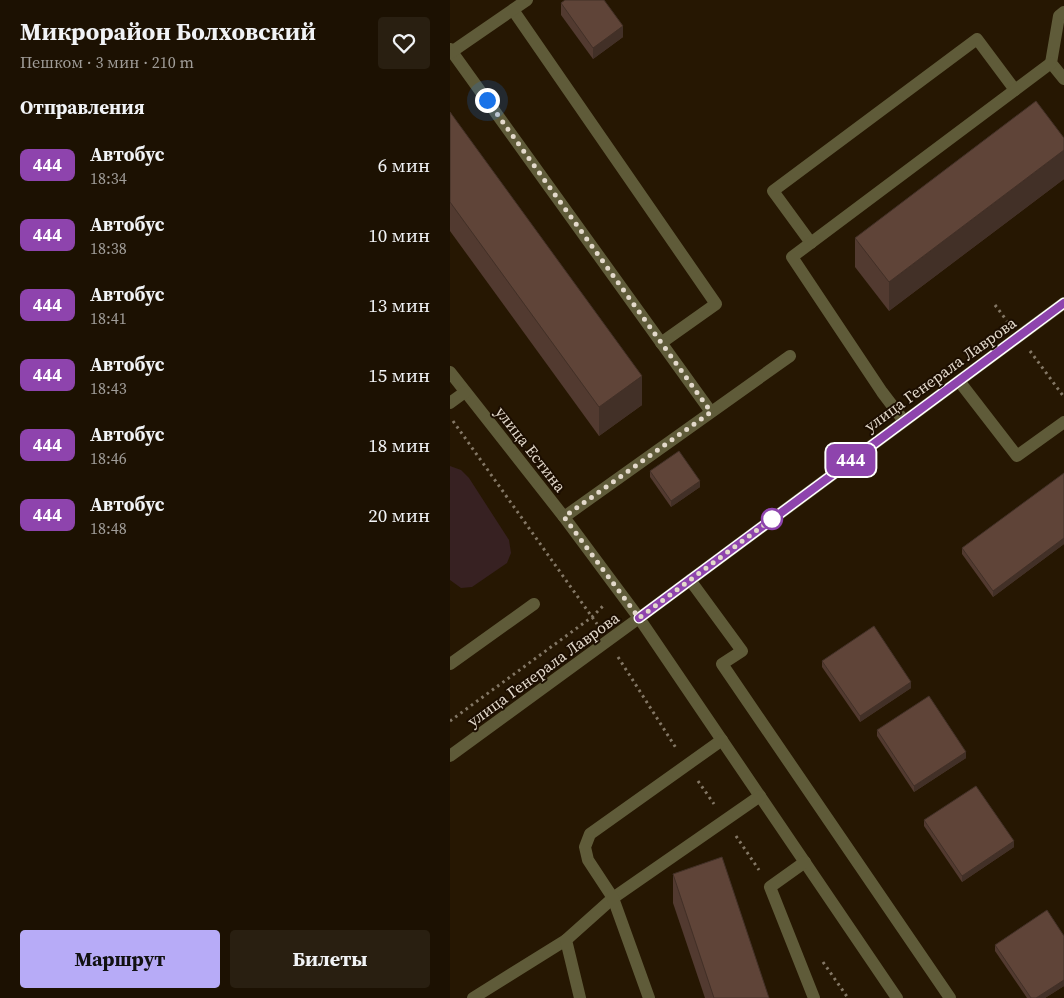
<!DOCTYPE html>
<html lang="ru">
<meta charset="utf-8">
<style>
body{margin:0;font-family:"Source Serif 4",serif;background:#291f11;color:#f1f3f6;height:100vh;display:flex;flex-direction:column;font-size:19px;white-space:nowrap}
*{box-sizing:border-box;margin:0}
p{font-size:16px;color:#a09d99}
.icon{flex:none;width:28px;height:28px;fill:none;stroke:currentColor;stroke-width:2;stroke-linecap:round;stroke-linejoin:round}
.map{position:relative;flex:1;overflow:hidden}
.side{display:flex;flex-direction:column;background:#1c1102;width:450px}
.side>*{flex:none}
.badge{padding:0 10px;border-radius:8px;font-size:18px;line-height:32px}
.you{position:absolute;width:25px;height:25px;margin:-12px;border:4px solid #fff;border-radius:50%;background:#1a73e8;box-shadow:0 0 0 8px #1a73e833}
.map>.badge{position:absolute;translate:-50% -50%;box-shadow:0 0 0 2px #fff}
h2{padding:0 20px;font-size:19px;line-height:45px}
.round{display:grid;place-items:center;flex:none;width:52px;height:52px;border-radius:5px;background:#291f11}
.overview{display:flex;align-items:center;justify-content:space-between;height:85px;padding:0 20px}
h1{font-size:24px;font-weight:700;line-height:38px}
.primary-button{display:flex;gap:10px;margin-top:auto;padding:10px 20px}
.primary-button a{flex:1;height:58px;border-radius:5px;background:#b7abf7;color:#111;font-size:20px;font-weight:700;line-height:58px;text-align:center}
.primary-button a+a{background:#291f11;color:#f1f3f6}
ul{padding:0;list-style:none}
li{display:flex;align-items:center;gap:15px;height:70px;padding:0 20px}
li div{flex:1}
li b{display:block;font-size:19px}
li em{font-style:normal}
li .badge{min-width:55px;font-weight:700;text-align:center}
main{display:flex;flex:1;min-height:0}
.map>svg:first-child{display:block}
</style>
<main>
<section class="side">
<div class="overview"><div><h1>Микрорайон Болховский</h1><p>Пешком · 3 мин · 210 m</p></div><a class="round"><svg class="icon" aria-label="heart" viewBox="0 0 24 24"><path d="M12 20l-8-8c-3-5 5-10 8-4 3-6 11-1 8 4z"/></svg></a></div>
<h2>Отправления</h2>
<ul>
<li><span class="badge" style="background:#8e44ad;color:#fff">444</span><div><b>Автобус</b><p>18:34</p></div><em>6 мин</em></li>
<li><span class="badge" style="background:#8e44ad;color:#fff">444</span><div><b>Автобус</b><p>18:38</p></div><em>10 мин</em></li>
<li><span class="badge" style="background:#8e44ad;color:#fff">444</span><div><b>Автобус</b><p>18:41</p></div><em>13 мин</em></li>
<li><span class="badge" style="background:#8e44ad;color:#fff">444</span><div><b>Автобус</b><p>18:43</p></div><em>15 мин</em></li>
<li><span class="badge" style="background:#8e44ad;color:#fff">444</span><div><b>Автобус</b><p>18:46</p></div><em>18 мин</em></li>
<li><span class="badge" style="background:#8e44ad;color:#fff">444</span><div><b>Автобус</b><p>18:48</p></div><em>20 мин</em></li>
</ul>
<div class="primary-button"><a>Маршрут</a><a>Билеты</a></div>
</section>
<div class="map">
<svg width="614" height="998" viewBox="0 0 614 998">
<rect width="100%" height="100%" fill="#261702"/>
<path fill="#372122" d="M 0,466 L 11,470 L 19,478 L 59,540 L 61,553 L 57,563 L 22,587 L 11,588 L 0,580 Z"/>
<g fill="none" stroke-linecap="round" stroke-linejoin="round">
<g stroke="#837765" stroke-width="3" stroke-dasharray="2.5 4" stroke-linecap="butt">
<path d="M 545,305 L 557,321"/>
<path d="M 580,351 L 614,397"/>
<path d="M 3,421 L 147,624"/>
<path d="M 168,657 L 226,748"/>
<path d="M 0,721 L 142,617 L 155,604"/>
<path d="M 248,781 L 264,804"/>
<path d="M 286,836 L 309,870"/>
<path d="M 373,962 L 398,998"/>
</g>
<g stroke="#5f5b39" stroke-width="12">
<path d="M 63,10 L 266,304 L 211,343"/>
<path d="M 614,12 L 609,16 L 601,63 L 614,79"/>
<path d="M 0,49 L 261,412"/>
<path d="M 0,53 L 77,0"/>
<path d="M 361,243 L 323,191 L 527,39 L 565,90"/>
<path d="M 0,372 L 114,517 L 189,618 L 447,998"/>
<path d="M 509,381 L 567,456 L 614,422"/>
<path d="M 0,403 L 15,392"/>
<path d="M 454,421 L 432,392 L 342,257 L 601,63"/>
<path d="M 114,517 L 340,356"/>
<path d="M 240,580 L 292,651 L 272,664 L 500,998"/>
<path d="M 0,664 L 84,604"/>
<path d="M 0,756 L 189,618 L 614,303"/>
<path d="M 355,862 L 320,887 L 364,998"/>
<path d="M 23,998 L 116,940"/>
<path d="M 130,998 L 116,940 L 163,898 L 310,796"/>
<path d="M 199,998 L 163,898 L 138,860 L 135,847 L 140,834 L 272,740"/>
</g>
</g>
<g fill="#523a30">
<path d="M 111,3 L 173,37 L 143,59 L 111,15 Z"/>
<path d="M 0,112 L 192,405 L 149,436 L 0,231 Z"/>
<path d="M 614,138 L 614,179 L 439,311 L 405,267 L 405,238 Z"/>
<path d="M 200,471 L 250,487 L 221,507 L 200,477 Z"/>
<path d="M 614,474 L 614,544 L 543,597 L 512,554 L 512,548 Z"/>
<path d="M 372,661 L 461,688 L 410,722 L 372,667 Z"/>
<path d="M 427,730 L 516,758 L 464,792 L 427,736 Z"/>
<path d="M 474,820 L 564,847 L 512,882 L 474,826 Z"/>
<path d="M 223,874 L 319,998 L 255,998 L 223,903 Z"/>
<path d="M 545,945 L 614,986 L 595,998 L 577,998 L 545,951 Z"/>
</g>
<g fill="#423027">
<path d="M 173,26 L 173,37 L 143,59 L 143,48 Z"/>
<path d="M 614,150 L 614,179 L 439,311 L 439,282 Z"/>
<path d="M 192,376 L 192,405 L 149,436 L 149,407 Z"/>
<path d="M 250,481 L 250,487 L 221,507 L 221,501 Z"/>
<path d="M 614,538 L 614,544 L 543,597 L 543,591 Z"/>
<path d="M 461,682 L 461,688 L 410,722 L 410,716 Z"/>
<path d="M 516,752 L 516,758 L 464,792 L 464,786 Z"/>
<path d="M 564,841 L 564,847 L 512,882 L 512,876 Z"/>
<path d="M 614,980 L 614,986 L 595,998 L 586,998 Z"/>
</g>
<g fill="#5f4438" stroke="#423027">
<path d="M 115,0 L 154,0 L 173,26 L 143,48 L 111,3 Z"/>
<path d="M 586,101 L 614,138 L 614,150 L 439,282 L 405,238 Z"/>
<path d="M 0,112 L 192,376 L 149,407 L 0,202 Z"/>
<path d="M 229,451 L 250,481 L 221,501 L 200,471 Z"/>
<path d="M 614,473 L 614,538 L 543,591 L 512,548 Z"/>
<path d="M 424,626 L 461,682 L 410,716 L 372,661 Z"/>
<path d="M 479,696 L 516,752 L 464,786 L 427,730 Z"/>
<path d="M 526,786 L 564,841 L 512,876 L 474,820 Z"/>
<path d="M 272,857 L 319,998 L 264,998 L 223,874 Z"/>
<path d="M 597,910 L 614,936 L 614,980 L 586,998 L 581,998 L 545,945 Z"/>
</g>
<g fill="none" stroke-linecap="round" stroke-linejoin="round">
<g stroke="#fff" stroke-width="11">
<path id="line" d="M 189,618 L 614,303"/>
</g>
<use href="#line" stroke="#8e44ad" stroke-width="8"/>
<path stroke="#e3d9cb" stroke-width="5" stroke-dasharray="0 9" d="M 37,100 L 261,412 L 114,517 L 189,618 L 322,519"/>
</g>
<circle fill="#fff" stroke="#8e44ad" stroke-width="2.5" cx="322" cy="519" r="10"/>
<g text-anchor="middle" stroke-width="4" stroke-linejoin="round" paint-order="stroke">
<g font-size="16" fill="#e3d9cb" stroke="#1c0e00">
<text transform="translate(490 374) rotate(-36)" y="6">улица Генерала Лаврова</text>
<text transform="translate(81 449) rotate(52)" y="6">улица Естина</text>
<text transform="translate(93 669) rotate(-36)" y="6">улица Генерала Лаврова</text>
</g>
</g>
</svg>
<div class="you" style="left:37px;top:100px"></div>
<b class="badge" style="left:401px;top:460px;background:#8e44ad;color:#fff">444</b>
</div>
</main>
